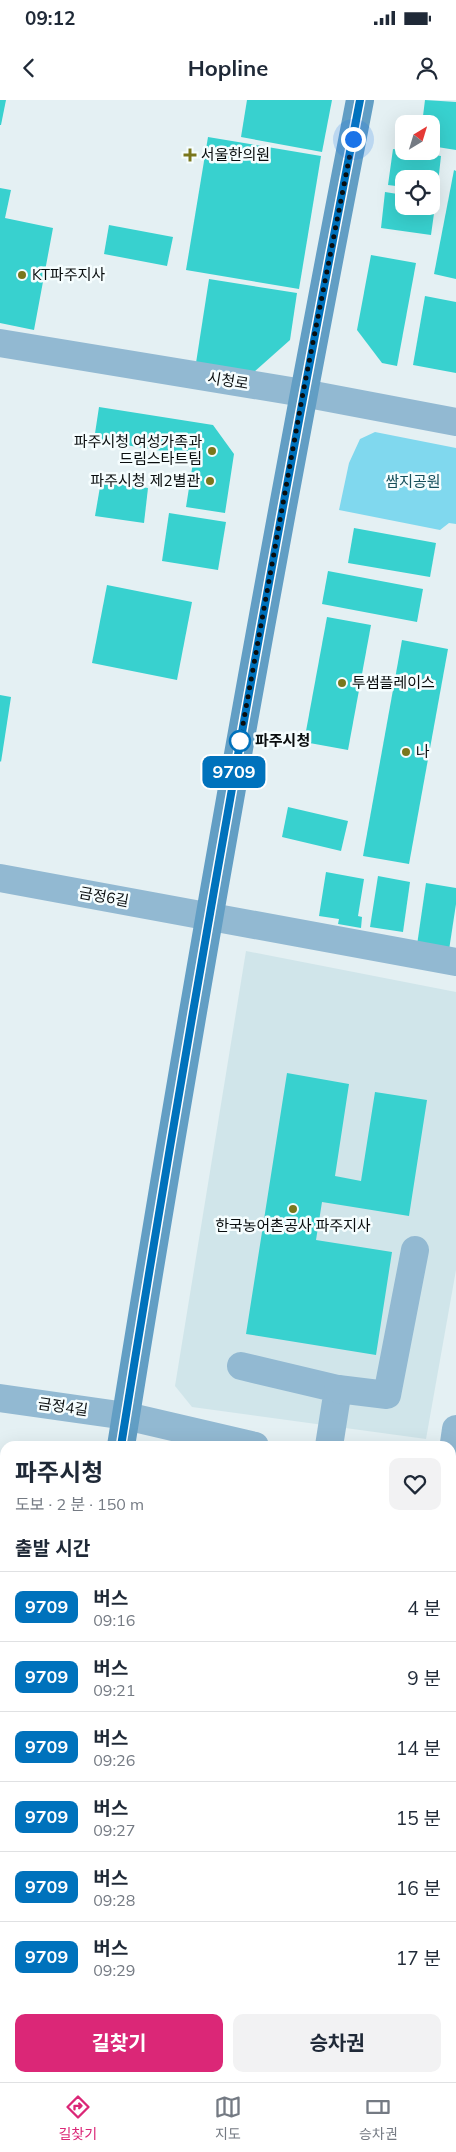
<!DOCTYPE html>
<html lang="ko">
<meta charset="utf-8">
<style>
body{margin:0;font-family:Mulish,"Noto Sans KR",sans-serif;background:#f2f2f3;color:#1f2937;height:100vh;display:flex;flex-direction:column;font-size:19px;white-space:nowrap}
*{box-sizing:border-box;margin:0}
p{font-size:16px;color:#747a83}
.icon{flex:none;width:28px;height:28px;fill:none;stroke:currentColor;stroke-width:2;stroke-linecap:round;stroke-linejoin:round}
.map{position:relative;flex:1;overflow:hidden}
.drawer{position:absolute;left:0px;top:1341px;width:456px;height:641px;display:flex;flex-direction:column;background:#fff;border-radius:15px 15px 0 0;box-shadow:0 5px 20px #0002}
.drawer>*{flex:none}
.badge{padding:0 10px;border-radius:8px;font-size:18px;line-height:32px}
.needle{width:32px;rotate:38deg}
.fabs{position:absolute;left:395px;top:15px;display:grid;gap:10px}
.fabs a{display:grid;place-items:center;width:45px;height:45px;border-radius:10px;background:#fff;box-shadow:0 5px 20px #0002;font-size:25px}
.you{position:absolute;width:25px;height:25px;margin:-12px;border:4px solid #fff;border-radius:50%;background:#1a73e8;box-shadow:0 0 0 8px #1a73e833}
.map>.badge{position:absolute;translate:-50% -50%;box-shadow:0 0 0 2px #fff}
h2{padding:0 15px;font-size:19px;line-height:45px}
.round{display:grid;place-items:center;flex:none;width:52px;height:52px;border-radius:10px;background:#f2f2f3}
.overview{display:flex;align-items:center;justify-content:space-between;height:85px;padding:0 15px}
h1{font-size:24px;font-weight:700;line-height:38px}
.action{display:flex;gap:10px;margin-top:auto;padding:10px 15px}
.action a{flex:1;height:58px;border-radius:10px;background:#db2777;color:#fff;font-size:20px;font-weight:700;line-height:58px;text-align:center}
.action a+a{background:#f2f2f3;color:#1f2937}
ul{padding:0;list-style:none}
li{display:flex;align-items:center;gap:15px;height:70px;padding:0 15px;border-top:1px solid #e0e1e3}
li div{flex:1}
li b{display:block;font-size:19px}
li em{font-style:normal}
li .badge{min-width:55px;font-weight:700;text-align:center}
.status{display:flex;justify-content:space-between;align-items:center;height:35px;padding:0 25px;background:#fff;direction:ltr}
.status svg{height:14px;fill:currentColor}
header{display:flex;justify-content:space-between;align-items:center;height:65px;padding:0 15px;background:#fff;font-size:22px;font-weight:700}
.menu{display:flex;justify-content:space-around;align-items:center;height:70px;border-top:1px solid #e0e1e3;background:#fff;font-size:14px;color:#747a83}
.menu a{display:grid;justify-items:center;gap:2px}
.menu .selected{color:#db2777}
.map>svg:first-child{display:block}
</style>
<div class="status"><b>09:12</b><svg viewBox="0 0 49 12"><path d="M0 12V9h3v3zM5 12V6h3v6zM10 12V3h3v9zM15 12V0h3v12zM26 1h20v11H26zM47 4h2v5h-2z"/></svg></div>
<header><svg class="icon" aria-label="back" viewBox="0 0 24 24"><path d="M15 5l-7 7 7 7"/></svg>Hopline<svg class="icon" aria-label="person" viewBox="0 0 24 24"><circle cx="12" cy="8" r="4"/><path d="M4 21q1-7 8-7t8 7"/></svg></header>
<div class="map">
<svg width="456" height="1982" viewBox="0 0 456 1982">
<rect width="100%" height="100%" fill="#e4f0f3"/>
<path fill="#d0e5ea" d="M 246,851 L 456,892 L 456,1170 L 426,1339 L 192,1307 L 175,1286 Z"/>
<g fill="#80d8ee">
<path d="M 375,332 L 456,348 L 456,424 L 449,423 L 440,430 L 339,410 L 349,363 L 360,339 Z"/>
<path d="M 451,1528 L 456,1529 L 456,1597 L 451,1596 Z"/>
</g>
<g fill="#38d1cf">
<path d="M 0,0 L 6,0 L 1,25 L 0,25 Z"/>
<path d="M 247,0 L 332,0 L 322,52 L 241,37 Z"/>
<path d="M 425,0 L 456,2 L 456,50 L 431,46 L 431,24 L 422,24 Z"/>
<path d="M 208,37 L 321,56 L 299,189 L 186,170 Z"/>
<path d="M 393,49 L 441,56 L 437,92 L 431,91 L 431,79 L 404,79 L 404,87 L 388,85 Z"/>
<path d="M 454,70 L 456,71 L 456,179 L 434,174 Z"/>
<path d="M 0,88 L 11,90 L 5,118 L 53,128 L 34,230 L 0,223 Z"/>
<path d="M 385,92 L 404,95 L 404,106 L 431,106 L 431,98 L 436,99 L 431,135 L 381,128 Z"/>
<path d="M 109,125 L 173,137 L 167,166 L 104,154 Z"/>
<path d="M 371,155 L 416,163 L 397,266 L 382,263 L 357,230 Z"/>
<path d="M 209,179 L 297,193 L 290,240 L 254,272 L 196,263 Z"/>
<path d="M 425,196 L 456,202 L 456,273 L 413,265 Z"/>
<path d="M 99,307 L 213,325 L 234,354 L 225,413 L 186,407 L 194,356 L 94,340 Z"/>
<path d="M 101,381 L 148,388 L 144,423 L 95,416 Z"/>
<path d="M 169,413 L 226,422 L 218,470 L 162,461 Z"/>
<path d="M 354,428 L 436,443 L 430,477 L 348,463 Z"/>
<path d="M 328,471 L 423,489 L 417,522 L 322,504 Z"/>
<path d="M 107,485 L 192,502 L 177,580 L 92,563 Z"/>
<path d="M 327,517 L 371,525 L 348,650 L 304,642 Z"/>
<path d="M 402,540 L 448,549 L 409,764 L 363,756 Z"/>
<path d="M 0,595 L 11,597 L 1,662 L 0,661 Z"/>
<path d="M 288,707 L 348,721 L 341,751 L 282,737 Z"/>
<path d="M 326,772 L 364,779 L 358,816 L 362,817 L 361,828 L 338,824 L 339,819 L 319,816 Z"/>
<path d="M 378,776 L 410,782 L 403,832 L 370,827 Z"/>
<path d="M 426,783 L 456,788 L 456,804 L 449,850 L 417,845 Z"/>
<path d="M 287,973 L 349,984 L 335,1076 L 361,1081 L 375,992 L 427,1000 L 409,1116 L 322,1102 L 316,1140 L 392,1152 L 376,1255 L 246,1234 Z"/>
<path d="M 453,1448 L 456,1448 L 456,1496 L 451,1496 Z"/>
<path d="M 0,1587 L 5,1588 L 5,1702 L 0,1701 Z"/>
<rect x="451" y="1636" width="5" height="49"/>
<path d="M 0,1702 L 5,1703 L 5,1762 L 0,1761 Z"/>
<path d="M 451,1823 L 456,1824 L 456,1870 L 451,1870 Z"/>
<path d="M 110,1978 L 154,1978 L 153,1982 L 109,1982 Z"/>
<path d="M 178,1978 L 257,1978 L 279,1981 L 177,1982 Z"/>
</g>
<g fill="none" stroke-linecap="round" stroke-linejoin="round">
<g stroke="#92b9d2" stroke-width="28">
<path d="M 0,778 L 456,862"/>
<path d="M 241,1266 L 338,1289 L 329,1346"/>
<path d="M 338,1289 L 387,1295 L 415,1150"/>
<path d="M 0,1298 L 126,1316 L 255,1346"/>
<path d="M 451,1364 L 456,1329"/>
<path d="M 0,1782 L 5,1782"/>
</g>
<path stroke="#92b9d2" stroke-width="28" d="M 0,243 L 303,293 L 456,322"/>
<g stroke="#629ec4" stroke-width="28">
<path d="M 121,1346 C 193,896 273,447 360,0"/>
<path d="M 26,1982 L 27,1978"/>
</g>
</g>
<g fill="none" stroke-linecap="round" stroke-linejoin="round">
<g stroke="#fff" stroke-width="11">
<path id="line" d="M 121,1346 C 193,896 273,448 360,0"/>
</g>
<use href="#line" stroke="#0072bc" stroke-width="8"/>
<path stroke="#090d0e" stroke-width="5" stroke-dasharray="0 9" d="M 240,641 L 303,293 L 353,39"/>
</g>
<g fill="#79771d" stroke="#f5fdfe" stroke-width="2">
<path d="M187.5 47.5h5v5h5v5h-5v5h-5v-5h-5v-5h5z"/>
<circle cx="22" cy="175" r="5"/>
<circle cx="212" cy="351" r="5"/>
<circle cx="210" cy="381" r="5"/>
<circle cx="342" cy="583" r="5"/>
<circle cx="406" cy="652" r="5"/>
<circle cx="293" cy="1109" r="5"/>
</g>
<circle fill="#fff" stroke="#0072bc" stroke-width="2.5" cx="240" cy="641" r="10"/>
<g text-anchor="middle" stroke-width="5" stroke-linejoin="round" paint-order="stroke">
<g font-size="15" fill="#090d0e" stroke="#f5fdfe" text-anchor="start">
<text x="201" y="60">서울한의원</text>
<text x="32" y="180">KT파주지사</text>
<text x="202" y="347" text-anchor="end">파주시청 여성가족과<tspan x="202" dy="17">드림스타트팀</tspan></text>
<text x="200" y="386" text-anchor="end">파주시청 제2별관</text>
<text x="352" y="588">투썸플레이스</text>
<text x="416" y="657">나</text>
<text x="293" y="1131" text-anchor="middle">한국농어촌공사 파주지사</text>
</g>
<g font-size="15" fill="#090d0e" stroke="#f5fdfe">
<text transform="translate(228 281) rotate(9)" y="5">시청로</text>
<text transform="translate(104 797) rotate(10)" y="5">금정6길</text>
<text transform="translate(63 1307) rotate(8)" y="5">금정4길</text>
</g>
<g font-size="15" fill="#154f5b" stroke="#f5fdfe">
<text x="413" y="387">쌈지공원</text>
</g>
<g font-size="15" font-weight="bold" fill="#090d0e" stroke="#f5fdfe" text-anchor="start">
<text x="255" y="646">파주시청</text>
</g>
</g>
</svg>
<div class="fabs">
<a><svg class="needle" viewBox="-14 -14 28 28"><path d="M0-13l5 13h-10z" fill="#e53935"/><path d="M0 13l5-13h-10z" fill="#747a83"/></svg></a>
<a><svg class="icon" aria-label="locate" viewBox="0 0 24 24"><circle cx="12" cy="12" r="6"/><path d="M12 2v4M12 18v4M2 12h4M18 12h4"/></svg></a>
</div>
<div class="you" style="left:353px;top:39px"></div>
<b class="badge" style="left:234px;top:672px;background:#0072bc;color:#fff">9709</b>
<section class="drawer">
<div class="overview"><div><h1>파주시청</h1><p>도보 · 2 분 · 150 m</p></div><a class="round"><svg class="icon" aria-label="heart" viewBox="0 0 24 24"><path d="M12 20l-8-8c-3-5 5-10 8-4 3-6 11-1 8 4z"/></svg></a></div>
<h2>출발 시간</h2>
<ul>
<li><span class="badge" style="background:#0072bc;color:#fff">9709</span><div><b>버스</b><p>09:16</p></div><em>4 분</em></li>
<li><span class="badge" style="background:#0072bc;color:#fff">9709</span><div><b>버스</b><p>09:21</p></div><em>9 분</em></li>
<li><span class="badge" style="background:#0072bc;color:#fff">9709</span><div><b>버스</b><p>09:26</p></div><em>14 분</em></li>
<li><span class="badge" style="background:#0072bc;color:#fff">9709</span><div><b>버스</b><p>09:27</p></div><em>15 분</em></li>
<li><span class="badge" style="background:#0072bc;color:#fff">9709</span><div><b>버스</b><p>09:28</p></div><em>16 분</em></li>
<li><span class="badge" style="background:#0072bc;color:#fff">9709</span><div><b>버스</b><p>09:29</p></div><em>17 분</em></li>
</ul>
<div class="action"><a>길찾기</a><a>승차권</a></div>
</section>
</div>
<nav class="menu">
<a class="selected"><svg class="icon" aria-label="directions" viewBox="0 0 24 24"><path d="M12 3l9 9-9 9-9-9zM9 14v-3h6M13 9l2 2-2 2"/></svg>길찾기</a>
<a><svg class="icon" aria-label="map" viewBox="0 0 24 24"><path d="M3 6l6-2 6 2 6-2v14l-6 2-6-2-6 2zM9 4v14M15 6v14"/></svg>지도</a>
<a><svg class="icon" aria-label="tickets" viewBox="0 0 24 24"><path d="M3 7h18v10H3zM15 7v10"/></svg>승차권</a>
</nav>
